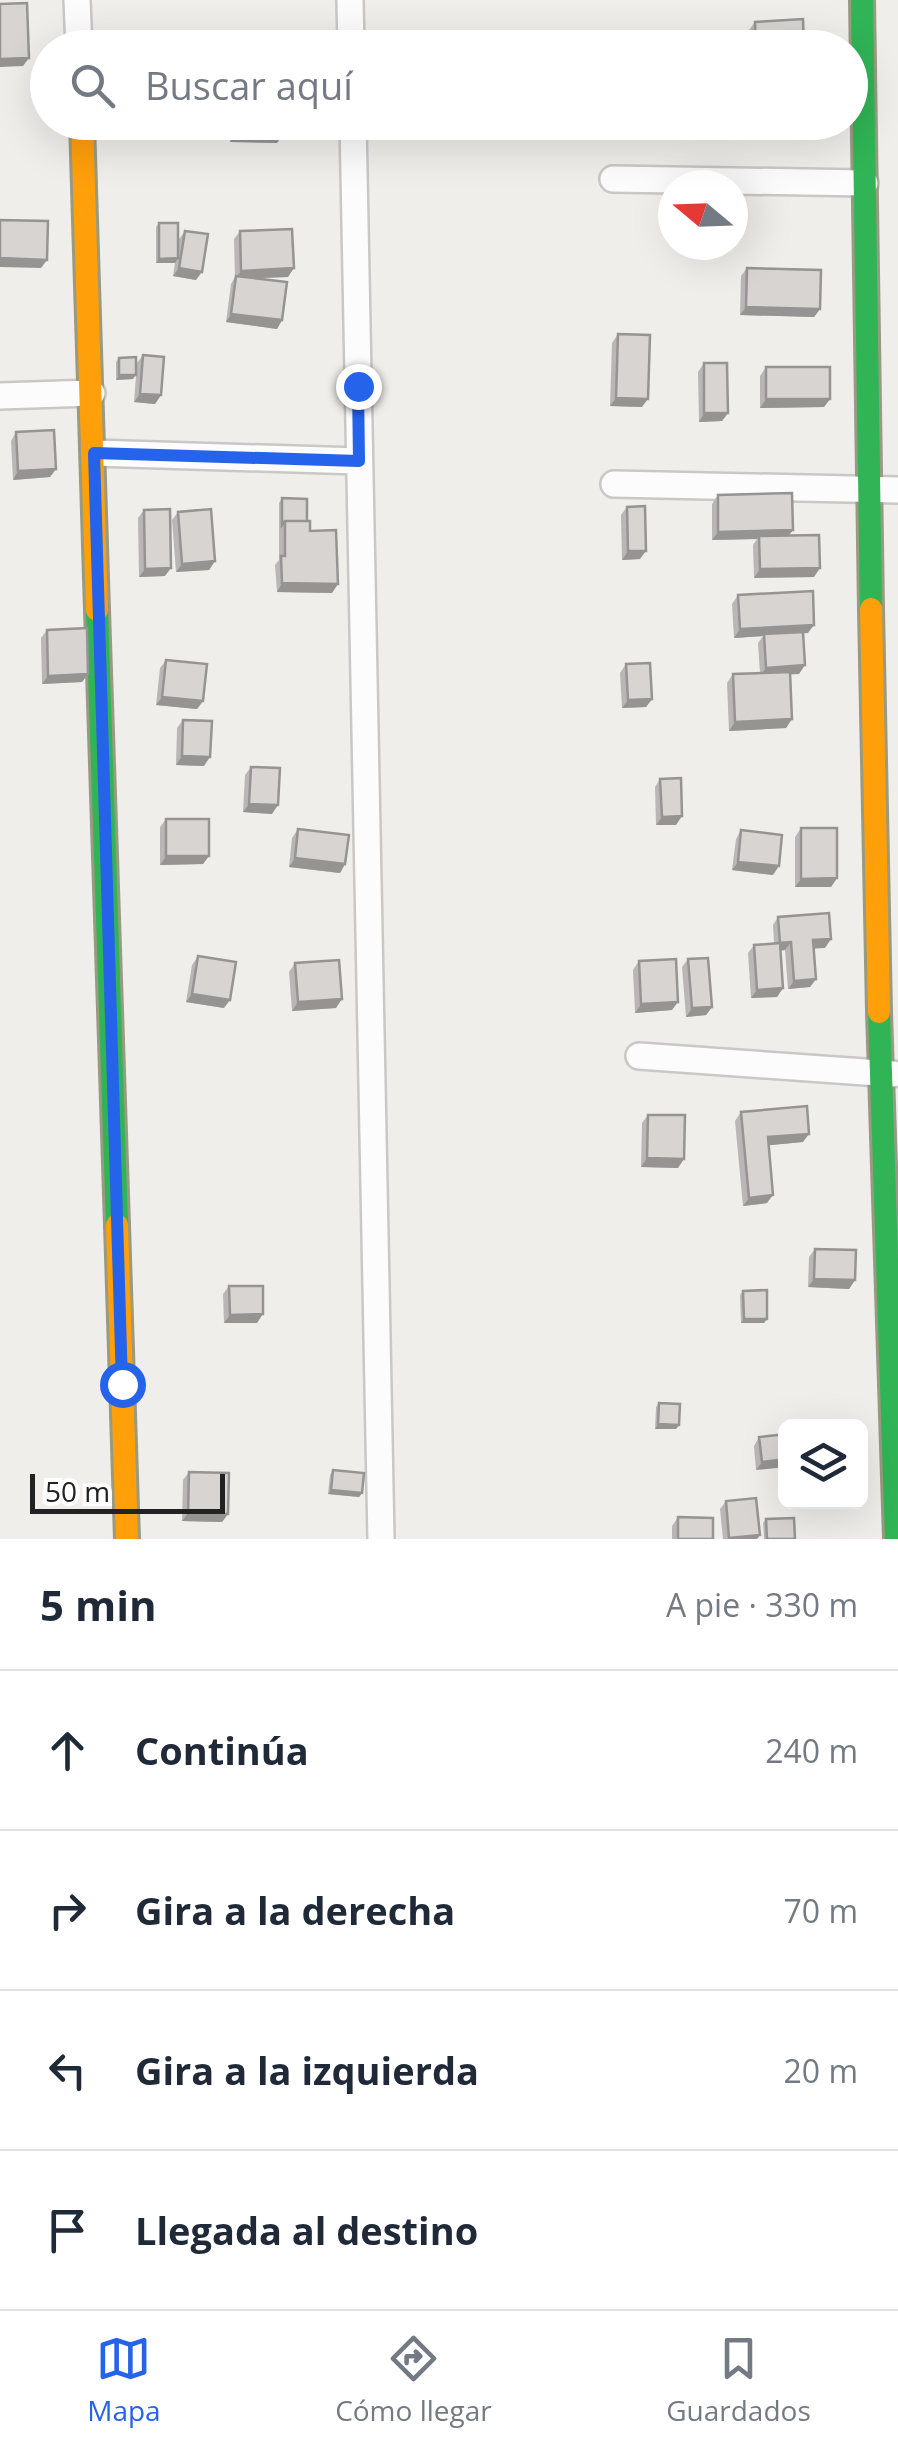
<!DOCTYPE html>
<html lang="es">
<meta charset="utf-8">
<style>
:root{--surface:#fff;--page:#f2f2f3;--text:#1f2937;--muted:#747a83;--line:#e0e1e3;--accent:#2563eb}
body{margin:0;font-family:"Open Sans",sans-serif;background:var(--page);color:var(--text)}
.controls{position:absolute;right:30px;bottom:30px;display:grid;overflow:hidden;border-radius:15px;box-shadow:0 10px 40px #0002}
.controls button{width:90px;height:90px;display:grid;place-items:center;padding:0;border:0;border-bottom:2px solid var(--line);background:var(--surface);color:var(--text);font:50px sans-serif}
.compass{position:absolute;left:658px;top:170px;width:90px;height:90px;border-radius:50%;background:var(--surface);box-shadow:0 10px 40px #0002;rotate:289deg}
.scale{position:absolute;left:30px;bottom:25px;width:195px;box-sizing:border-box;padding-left:10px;border:5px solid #222;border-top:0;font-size:28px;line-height:35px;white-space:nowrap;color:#222;-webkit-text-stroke:8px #fff;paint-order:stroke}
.stop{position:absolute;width:30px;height:30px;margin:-22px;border:8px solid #2563eb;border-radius:50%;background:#fff}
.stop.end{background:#2563eb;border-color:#fff;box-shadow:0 2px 10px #0008}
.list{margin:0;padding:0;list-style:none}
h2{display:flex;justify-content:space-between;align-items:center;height:130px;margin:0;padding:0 40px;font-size:42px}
h2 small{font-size:32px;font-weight:400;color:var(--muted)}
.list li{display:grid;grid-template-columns:65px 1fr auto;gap:30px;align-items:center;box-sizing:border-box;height:160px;padding:0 40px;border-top:2px solid var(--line)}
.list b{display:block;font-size:38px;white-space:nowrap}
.list em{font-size:32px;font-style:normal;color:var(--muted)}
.icon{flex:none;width:55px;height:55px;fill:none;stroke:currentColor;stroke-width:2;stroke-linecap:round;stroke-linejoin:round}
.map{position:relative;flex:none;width:898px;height:1539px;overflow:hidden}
.search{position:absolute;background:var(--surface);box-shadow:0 10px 40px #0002;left:30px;right:30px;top:30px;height:110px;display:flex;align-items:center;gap:25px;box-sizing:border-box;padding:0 35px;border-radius:55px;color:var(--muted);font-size:38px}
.sheet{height:770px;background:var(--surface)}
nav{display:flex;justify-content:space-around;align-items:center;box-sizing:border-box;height:140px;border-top:2px solid var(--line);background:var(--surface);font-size:28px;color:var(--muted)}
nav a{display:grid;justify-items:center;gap:5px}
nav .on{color:var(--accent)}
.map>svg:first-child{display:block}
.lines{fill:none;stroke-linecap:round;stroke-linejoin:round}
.street-casing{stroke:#c9c8c7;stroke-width:30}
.fast-casing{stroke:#999a82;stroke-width:28}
.slow-casing{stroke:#999a82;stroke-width:28}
.street{stroke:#fdfcfc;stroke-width:25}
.fast{stroke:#30b455;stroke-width:22}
.slow{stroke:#ff9f0a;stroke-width:22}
.wall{fill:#b9b6b5}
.shaded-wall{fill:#969493}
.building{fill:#d7d4d2;stroke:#969493;stroke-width:2.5}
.route{stroke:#2563eb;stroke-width:12}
</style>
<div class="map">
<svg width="898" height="1539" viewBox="0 0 898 1539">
<rect width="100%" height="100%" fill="#f0eeeb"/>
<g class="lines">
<defs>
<path id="street" d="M77,0l2,48
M350,0l1,48
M353,122l28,1417
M613,179l252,4
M0,396l92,-3
M94,453l265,8
M614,484l284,6
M639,1056l254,18"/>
<path id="fast" d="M862,0l9,609
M97,610l20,615
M879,1012l17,527"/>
<path id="slow" d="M82,122l15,488
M871,609l8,403
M117,1225l10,314"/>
</defs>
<use href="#street" class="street-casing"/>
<use href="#fast" class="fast-casing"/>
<use href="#slow" class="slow-casing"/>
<use href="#street" class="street"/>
<use href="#fast" class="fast"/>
<use href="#slow" class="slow"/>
</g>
<path class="wall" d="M755,22l49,26h-54l-1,-18z
M230,122h53v12l-6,9 -47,-1z
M159,223l20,16 6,-8 11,49 -23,-4 2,-13h-19v-36z
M240,231l48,46 -31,1 25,42 -5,9 -51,-7 5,-38 4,-7 -1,-38z
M747,268l73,41 -6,8 -74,-2 1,-39z
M618,334l24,73 -32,-1 2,-63z
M143,355l18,40 -6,9 -21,-2 3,-39z
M119,358l14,21 -17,1v-18z
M704,363l24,50 -6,8 -23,1 -1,-50z
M766,367l64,32 -6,8 -64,1v-32z
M16,432l40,37 -6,8 -37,3 -2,-39z
M718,495l71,41 25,41 -60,1 -1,-33 4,-6 -45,1v-36z
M282,498l25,23 25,72 -55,-1 -2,-27 4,-5v-57z
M627,507l13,52 -18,1 -1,-45z
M144,510l21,66 -26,1 -1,-59z
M178,512l37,49 -6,9 -33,2 -4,-52z
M738,595l70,38h-5l-4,41h-9l2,45 -6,9 -57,3 -2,-48 6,-9 27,-1 -2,-30 5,-7 -29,2 -2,-34z
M47,630l41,44 -6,8 -40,2 -1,-46z
M166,660l37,41 -6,8 -41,-4 4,-37z
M626,664l26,35 -6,8 -24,1 -2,-35z
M183,720l21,46 -28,-1 1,-37z
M251,767l21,47 -29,-2 2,-37z
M660,779l16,46h-20l-1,-38z
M166,819l43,37 -6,8 -43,1v-38z
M801,828l36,50 -6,9h-36v-50z
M298,829l47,35 -5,9 -51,-6 3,-29z
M741,830l32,45 -41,-5 4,-31z
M778,917l47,31h-11l2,31 -6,8 -22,2 -3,-39 -5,1 3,37 -6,9 -26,1 -3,-45 6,-8 20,-2 -1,-18z
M198,956l26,52 -38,-6 6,-37z
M688,959l24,48 -6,8 -20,2 -4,-50z
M639,961l33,49 -37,3 -2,-43z
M295,963l41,45 -44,3 -3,-39z
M741,1112l62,30 -34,3 -2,58 -24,3 -8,-85z
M648,1115l30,53 -37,-1 1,-44z
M815,1249l40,31 -6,9 -41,-2 1,-30z
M229,1286l28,37h-33l-1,-29z
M743,1291l24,28 -3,4h-23l-1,-28z
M659,1403l20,22 -3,4h-21l1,-22z
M786,1434l-30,36 -2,-24 5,-9z
M333,1470l29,23 -3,4 -31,-3 2,-19z
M189,1472l39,42 -6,8 -40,-1 1,-41z
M726,1501l34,34 -3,4h-34l-3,-30z
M678,1517l35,22h-41v-13z
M766,1519l29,20h-31l-1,-16z"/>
<path class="shaded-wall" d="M29,58l-6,8 -23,1v-8z
M236,134h47l-6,9 -47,-1z
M0,258l47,2 -6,8 -41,-1z
M178,258l-3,5h-19l3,-4z
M179,268l23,4 -6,8 -23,-4z
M294,268l-6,9 -53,2 6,-8z
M746,307l74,2 -6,8 -74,-2z
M231,314l51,6 -5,9 -51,-7z
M119,375h17l-3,4 -17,1z
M140,394l21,1 -6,9 -21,-2z
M616,398l32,1 -6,8 -32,-1z
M766,399h64l-6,8 -64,1z
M704,413h24l-6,8 -23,1z
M56,469l-6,8 -37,3 5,-9z
M793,530l-6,8 -28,-2 -2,3 -45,1 6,-8z
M628,551h18l-6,8 -18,1z
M215,561l-6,9 -33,2 6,-8z
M171,568l-6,8 -26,1 6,-8z
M820,568l-6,9 -60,1 6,-9z
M282,583l56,1 -6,9 -55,-1z
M814,625l-6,8 -74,5 6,-9z
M805,665l-6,9 -39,2 6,-8z
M88,674l-6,8 -40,2 6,-8z
M162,697l41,4 -6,8 -41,-4z
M652,699l-6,8 -24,1 6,-8z
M792,719l-6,9 -57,3 6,-9z
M182,756l28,1 -6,9 -28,-1z
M249,804l29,1 -6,9 -29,-2z
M682,816l-6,9h-20l6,-8z
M166,856h43l-6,8 -43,1z
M295,858l50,6 -5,9 -51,-6z
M738,862l41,4 -6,9 -41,-5z
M837,878l-6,9h-36l6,-8z
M831,939l-6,9 -18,1 6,-9z
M791,942l-6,8 -11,1 6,-8z
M816,979l-6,8 -22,2 6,-8z
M783,988l-6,9 -26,1 6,-8z
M192,994l38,6 -6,8 -38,-6z
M342,999l-6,9 -44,3 6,-9z
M678,1002l-6,8 -37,3 6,-9z
M712,1007l-6,8 -20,2 6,-9z
M809,1134l-6,8 -41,4 6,-9z
M647,1158l37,1 -6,9 -37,-1z
M773,1195l-6,8 -24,3 6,-8z
M814,1279l41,1 -6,9 -41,-2z
M263,1314l-6,9h-33l6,-8z
M744,1319h23l-3,4h-23z
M658,1424l21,1 -3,4h-21z
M786,1459v8l-30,3 6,-8z
M331,1490l31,3 -3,4 -31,-3z
M188,1513l40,1 -6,8 -40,-1z
M760,1535l-3,4h-29l1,-1z"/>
<path class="building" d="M27,3l2,55 -29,1v-55z
M803,19l1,29h-48l-1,-26z
M236,122h47v12h-47z
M0,220l48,1 -1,39 -47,-2z
M159,223h19v35l-19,1z
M292,229l2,39 -53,3 -1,-40z
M185,231l23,3 -6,38 -23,-4z
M747,268l74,2 -1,39 -74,-2z
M236,276l51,6 -5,38 -51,-6z
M618,334l32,1 -2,64 -32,-1z
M143,355l21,2 -3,38 -21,-1z
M136,357v18h-17v-17z
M704,363h23l1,50h-24z
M766,367h64v32h-64z
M54,430l2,39 -38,2 -2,-39z
M792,493l1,37 -75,2v-37z
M282,498l25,1v22h-22l-3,4z
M645,506l1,45h-18l-1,-44z
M170,509l1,59 -26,1 -1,-59z
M211,509l4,52 -33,3 -4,-52z
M285,521h25v10l26,-1 2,54 -56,-1 -1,-27h4z
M819,535l1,33 -60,1 -1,-33z
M813,591l1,34 -74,4 -2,-34z
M87,628l1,46 -40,2 -1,-46z
M803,632l2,33 -39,3 -2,-34z
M166,660l41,4 -4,37 -41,-4z
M650,663l2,36 -24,1 -2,-36z
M790,672l2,47 -57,3 -2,-48z
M183,720l29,1 -2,36 -28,-1z
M251,767l29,1 -2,37 -29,-1z
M681,778l1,38 -20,1 -2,-38z
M166,819h43v37h-43z
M801,828h36v50l-36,1z
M298,829l51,6 -4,29 -50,-6z
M741,830l41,5 -3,31 -41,-4z
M829,913l2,26 -18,1 3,39 -22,2 -3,-39 -11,1 3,45 -26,2 -3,-45 26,-2 -2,-26z
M198,956l38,6 -6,38 -38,-6z
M708,958l4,49 -20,1 -4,-49z
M676,959l2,43 -37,2 -2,-43z
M339,960l3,39 -44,3 -3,-39z
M807,1106l2,28 -41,3 5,58 -24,3 -8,-86z
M648,1115h37l-1,44 -37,-1z
M815,1249l41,1 -1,30 -41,-1z
M229,1286h34v28l-33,1z
M767,1290v29h-23l-1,-28z
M659,1403l21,1 -1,21 -21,-1z
M786,1434v25l-24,3 -3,-25z
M333,1470l31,3 -2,20 -31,-3z
M189,1472l40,1 -1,41 -40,-1z
M756,1498l4,37 -31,3 -3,-37z
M678,1517l35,1v21h-35z
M794,1518l1,21h-28l-1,-20z"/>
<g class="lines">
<path class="route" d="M122,1384l-28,-931 265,8 -1,-75"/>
</g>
</svg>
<div class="controls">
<button><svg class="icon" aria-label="layers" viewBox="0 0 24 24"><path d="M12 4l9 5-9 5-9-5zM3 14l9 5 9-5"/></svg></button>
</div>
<svg class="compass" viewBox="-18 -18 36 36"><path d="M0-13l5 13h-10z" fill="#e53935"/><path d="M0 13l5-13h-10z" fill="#747a83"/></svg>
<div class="scale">50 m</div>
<div class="stop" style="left:122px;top:1384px"></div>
<div class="stop end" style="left:358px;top:386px"></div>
<div class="search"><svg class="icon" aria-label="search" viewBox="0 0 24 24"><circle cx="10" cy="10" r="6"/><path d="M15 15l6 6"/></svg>Buscar aquí</div>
</div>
<section class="sheet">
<h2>5 min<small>A pie · 330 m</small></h2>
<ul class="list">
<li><svg class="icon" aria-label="ahead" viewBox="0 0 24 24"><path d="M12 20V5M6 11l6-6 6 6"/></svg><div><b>Continúa</b></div><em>240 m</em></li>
<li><svg class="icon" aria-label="right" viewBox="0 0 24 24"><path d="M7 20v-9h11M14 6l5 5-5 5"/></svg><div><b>Gira a la derecha</b></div><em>70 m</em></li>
<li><svg class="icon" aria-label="left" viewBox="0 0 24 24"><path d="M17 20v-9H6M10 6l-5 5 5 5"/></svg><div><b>Gira a la izquierda</b></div><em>20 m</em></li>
<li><svg class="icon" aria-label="arrive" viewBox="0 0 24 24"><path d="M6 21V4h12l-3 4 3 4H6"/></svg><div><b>Llegada al destino</b></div></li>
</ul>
</section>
<nav>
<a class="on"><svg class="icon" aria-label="map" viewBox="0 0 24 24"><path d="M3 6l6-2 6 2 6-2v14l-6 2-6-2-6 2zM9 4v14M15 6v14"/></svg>Mapa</a>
<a><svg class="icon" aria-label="directions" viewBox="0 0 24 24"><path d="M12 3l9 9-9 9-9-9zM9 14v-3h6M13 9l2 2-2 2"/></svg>Cómo llegar</a>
<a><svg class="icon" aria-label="saved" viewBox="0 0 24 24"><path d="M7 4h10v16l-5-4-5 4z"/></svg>Guardados</a>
</nav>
